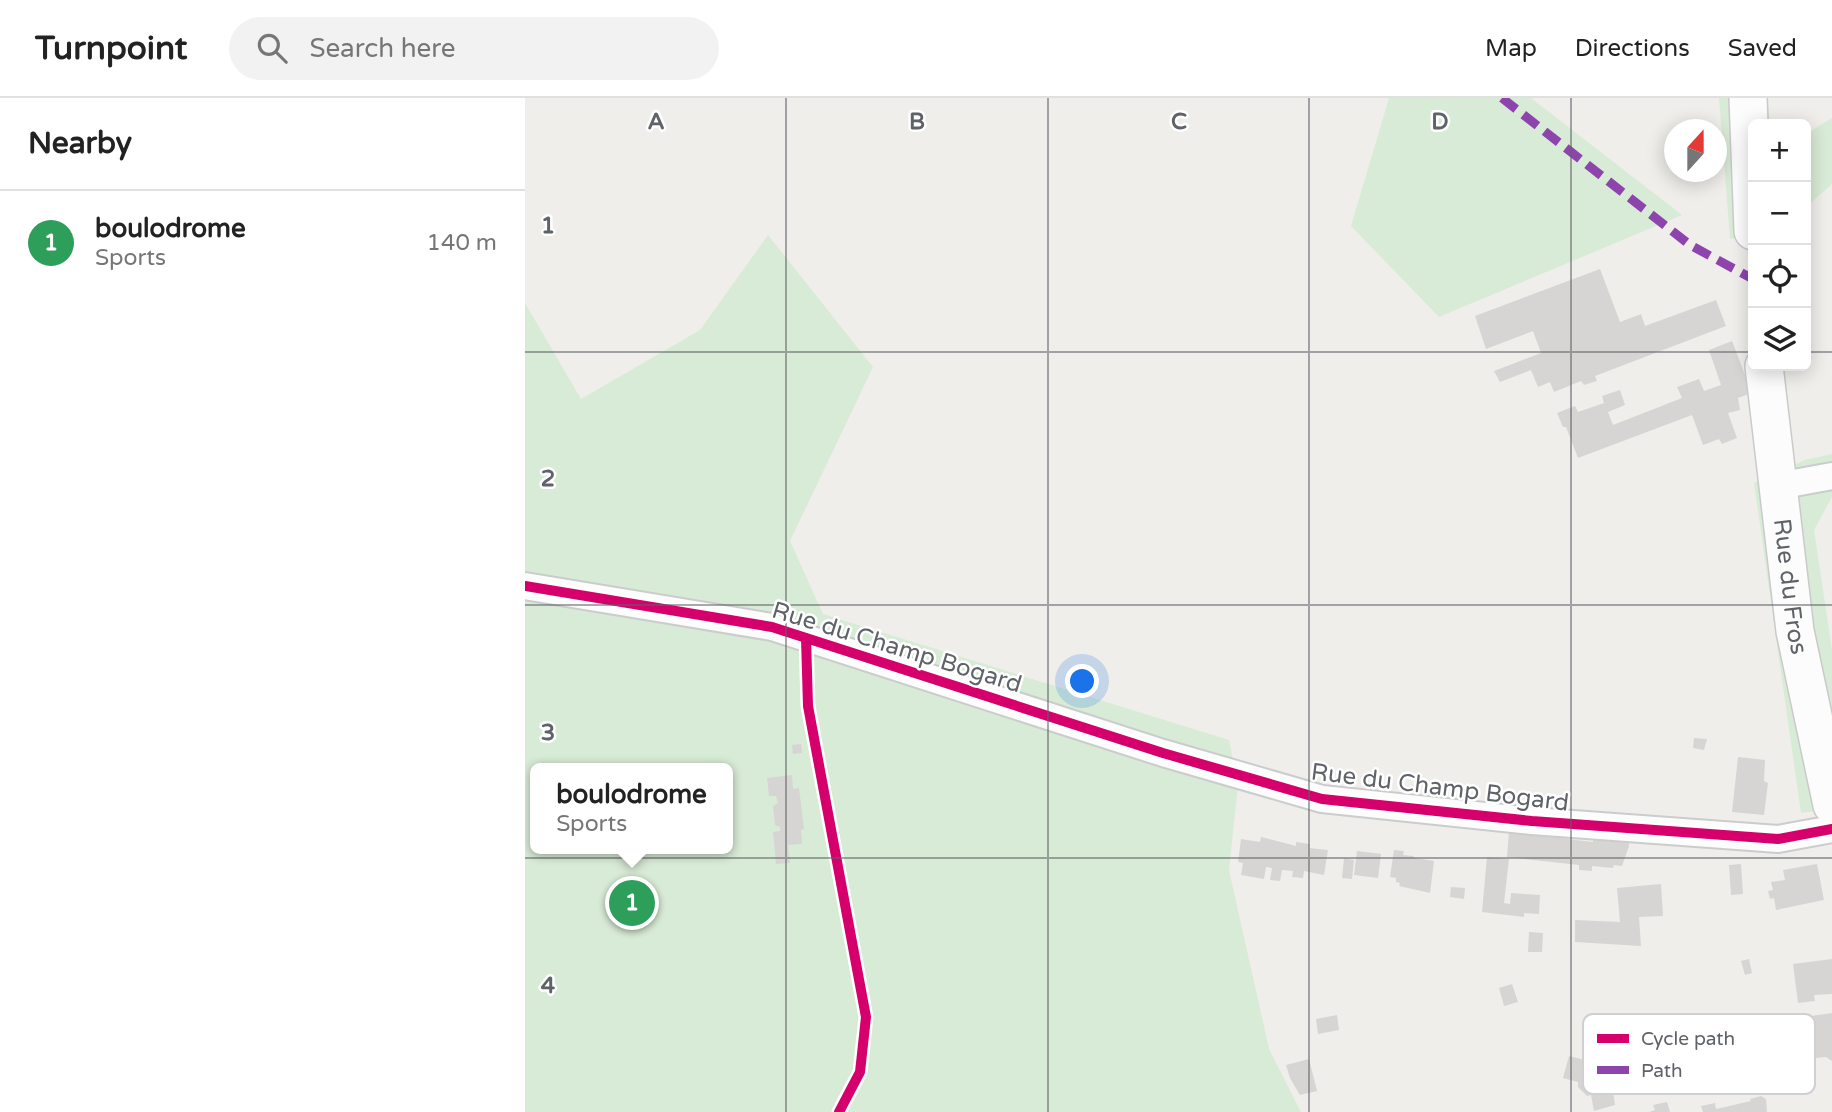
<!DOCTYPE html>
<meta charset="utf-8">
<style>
:root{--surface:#fff;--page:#f2f2f2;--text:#222;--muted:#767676;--line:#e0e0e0;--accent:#919496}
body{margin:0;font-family:"Varela Round",sans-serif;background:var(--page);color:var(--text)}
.controls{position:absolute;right:21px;top:21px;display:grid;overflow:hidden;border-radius:10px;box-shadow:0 4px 18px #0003}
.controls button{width:63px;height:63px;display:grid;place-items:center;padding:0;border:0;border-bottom:2px solid var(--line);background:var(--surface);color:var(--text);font:35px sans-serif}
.compass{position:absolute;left:1139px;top:21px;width:63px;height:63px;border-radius:50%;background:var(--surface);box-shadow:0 4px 18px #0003;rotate:21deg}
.you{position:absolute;left:558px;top:584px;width:24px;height:24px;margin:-18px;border:5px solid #fff;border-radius:50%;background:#1a73e8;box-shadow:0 0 0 10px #1a73e833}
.badge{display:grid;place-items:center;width:46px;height:46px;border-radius:50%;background:var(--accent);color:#fff;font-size:23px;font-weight:700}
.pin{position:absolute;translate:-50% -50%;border:4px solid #fff;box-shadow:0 2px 7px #0006}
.popup{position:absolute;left:5px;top:665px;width:203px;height:91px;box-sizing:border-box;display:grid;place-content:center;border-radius:10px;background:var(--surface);filter:drop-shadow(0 2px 5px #0005);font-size:23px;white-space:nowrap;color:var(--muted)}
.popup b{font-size:26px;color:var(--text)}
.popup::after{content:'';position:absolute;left:50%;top:100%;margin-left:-14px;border:14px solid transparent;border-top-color:var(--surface)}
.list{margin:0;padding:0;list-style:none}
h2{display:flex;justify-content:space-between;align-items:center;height:91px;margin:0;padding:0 28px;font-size:30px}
h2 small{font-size:23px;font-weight:400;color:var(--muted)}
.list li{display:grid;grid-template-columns:46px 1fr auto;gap:21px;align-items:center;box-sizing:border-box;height:105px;padding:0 28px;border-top:2px solid var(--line)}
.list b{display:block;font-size:26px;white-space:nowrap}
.list p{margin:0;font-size:23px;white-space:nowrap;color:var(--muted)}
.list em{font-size:23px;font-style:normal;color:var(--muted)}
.icon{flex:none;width:38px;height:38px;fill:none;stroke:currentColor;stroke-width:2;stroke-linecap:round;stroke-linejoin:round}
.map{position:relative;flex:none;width:1307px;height:1014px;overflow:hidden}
header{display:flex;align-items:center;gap:42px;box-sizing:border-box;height:98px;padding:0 35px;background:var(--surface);border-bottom:2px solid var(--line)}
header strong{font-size:33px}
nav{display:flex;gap:38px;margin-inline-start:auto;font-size:24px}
.search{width:490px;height:63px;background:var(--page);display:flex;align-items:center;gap:18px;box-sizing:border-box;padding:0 24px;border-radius:38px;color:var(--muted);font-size:26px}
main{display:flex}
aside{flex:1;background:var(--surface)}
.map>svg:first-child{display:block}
.green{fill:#d8ebd6;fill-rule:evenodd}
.building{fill:#d6d5d3}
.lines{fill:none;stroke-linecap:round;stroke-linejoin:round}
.street-casing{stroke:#cbcccc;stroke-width:30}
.secondary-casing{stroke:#cacacb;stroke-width:40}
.street{stroke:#fdfcfc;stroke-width:26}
.secondary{stroke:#fdfcfc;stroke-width:37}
.quiet{stroke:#8e44ad;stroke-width:9;stroke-dasharray:18 9;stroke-linecap:butt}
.cycleway-casing{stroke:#fff;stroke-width:15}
.cycleway{stroke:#d6006c;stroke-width:10}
.grid{fill:none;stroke:#5f6368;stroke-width:2;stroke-opacity:0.55}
.labels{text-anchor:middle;stroke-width:5;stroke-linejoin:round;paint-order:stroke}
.street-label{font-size:24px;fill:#5f6368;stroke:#fff}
.key{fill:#fff;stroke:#cfd0d2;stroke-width:2}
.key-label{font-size:19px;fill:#5f6368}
.grid-label{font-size:23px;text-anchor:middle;font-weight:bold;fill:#5f6368;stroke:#fff;stroke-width:5;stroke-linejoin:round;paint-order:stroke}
</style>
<header>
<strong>Turnpoint</strong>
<div class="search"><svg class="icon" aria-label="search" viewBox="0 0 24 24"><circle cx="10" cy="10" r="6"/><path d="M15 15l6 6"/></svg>Search here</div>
<nav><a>Map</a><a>Directions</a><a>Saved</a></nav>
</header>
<main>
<aside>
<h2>Nearby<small></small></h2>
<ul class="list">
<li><span class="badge" style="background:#2e9e5b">1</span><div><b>boulodrome</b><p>Sports</p></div><em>140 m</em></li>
</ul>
</aside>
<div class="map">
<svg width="1307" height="1014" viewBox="0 0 1307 1014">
<rect width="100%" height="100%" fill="#efeeea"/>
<path class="green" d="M864,0h142l151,117 -243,102 -88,-91z
M1194,0h49l1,26h-16v111l-23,4z
M1307,20v66l-26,23v-73z
M243,137l105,132 -83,174 33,73 406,126 9,45 -9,85 40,179 32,63h-776v-809l56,96 119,-69zM11,670h192v81h-192z
M1307,356v43l-18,33 18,120v159l-31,4 -47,-330 51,-23z"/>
<path class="building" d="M1075,171l20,53 21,-8 4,12 71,-26 10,26 -131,50 2,5 -13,4 -3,-4 -27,11 -4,-10 -12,5 -7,-17 -31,12 -6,-11 47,-18 -8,-22 -47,18 -11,-33z
M1207,243l20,52 -14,5 2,12 -12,3 9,25 -15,6 -3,-5 -16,6 -11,-30 -114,43 -12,-31h-3l-6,-14 18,-7 3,6 26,-9 -2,-7 18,-6 5,15 -17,7 5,13 69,-27 -5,-11 22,-8 5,12 17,-6 -12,-35z
M1169,640l13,1 -3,11 -11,-2z
M276,646l1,9 -9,1 -1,-9z
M1213,659l27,3 -1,21 4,2 -4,32 -32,-3z
M267,677l1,14 6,-1 5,41 -3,1 1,14 -14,1 2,18 -14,1 -3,-32 7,-1v-4l-5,-2 -2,-19 5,-3 -2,-7h-7l-2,-18z
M984,734l84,10 1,-10 35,4v10l-7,20 -8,-1 -1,3 -21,-2v5l-13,-1v-5l-72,-8z
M736,739l35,9v-4l14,2 -1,4 19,2 -4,25 -20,-4 -1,7 -11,-1 1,-6 -11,-1 -2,11 -10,-1 2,-12 -6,-1 -2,12 -23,-4 2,-12 -5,-1 3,-23 19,3z
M869,752l10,1 -1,4 10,1 2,2 19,3 -4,32 -31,-7 1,-3 -4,-1v-4l-6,-1z
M832,753l24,3 -3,24 -24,-3z
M962,759l22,2 -5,44 6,1 1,-11 29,2 -1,19 -15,-1v4l-42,-5z
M819,760l10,2 -2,19 -10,-1z
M1216,766l2,30 -12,1 -2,-30z
M1292,766l7,36 -48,10 -2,-12 -4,1 -2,-8 5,-1 -2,-8 14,-2 -2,-10z
M1136,786l2,32 -24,1 2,29 -66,-4v-22l45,2 -3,-34z
M926,789l14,1 -1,11 -14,-2z
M1004,834l14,1 -1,19h-14z
M1224,861l3,14 -7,2 -4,-14z
M1307,861v35l-18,1 1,6 -17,2 -5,-39z
M987,886l6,18 -14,4 -5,-18z
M1307,915v48l-6,-4 -10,1 -2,-16 -7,1 -2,-14h9l-3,-13z
M812,917l2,15 -21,4 -2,-15z
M1044,958l32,8 -1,5 3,4 7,-1 5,33 -21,6 -3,-16 -4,1 -9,-9v-5l-15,-4z
M784,961l8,32 -17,4 -10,-17 -4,-13z
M1236,998l5,3 1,13h-64l-2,-6 14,-3 1,6 35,-8 -1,-2z
M1142,1004l3,10h-21l6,-2 -2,-5z"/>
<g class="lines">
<defs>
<path id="street" d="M1253,388l54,-10
M0,488l247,41 391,126 159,46 210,22 246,18 54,-10"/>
<g id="secondary">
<path d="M1223,0l5,133"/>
<path id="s1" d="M1239,268l31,265 37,174"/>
</g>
</defs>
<use href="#street" class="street-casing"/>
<use href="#secondary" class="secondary-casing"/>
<use href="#street" class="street"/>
<use href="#secondary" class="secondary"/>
<path class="quiet" d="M977,0l188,147 63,34"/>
<defs>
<path id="cycleway" d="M0,488l247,41 391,126 159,46 210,22 246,18 54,-10
M281,540l2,68 58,311 -6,55 -21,40"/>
</defs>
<use href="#cycleway" class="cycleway-casing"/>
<use href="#cycleway" class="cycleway"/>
</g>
<path class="grid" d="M261,0v1014M523,0v1014M784,0v1014M1046,0v1014M0,254h1228M1281,254h26M0,507h1307M0,760h1307"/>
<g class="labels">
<g class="street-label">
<text dy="8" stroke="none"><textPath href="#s1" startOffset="222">Rue du Fros</textPath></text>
<text transform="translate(372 549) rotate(17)" y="8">Rue du Champ Bogard</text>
<text transform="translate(915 689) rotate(7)" y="8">Rue du Champ Bogard</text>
</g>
</g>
<rect x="1058" y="916" width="232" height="80" rx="10" class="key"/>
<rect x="1072" y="936" width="32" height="9" fill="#d6006c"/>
<rect x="1072" y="968" width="32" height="8" fill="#8e44ad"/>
<g class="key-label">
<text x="1116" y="947">Cycle path</text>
<text x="1116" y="979">Path</text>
</g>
<g class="grid-label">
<text x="131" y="31">A</text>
<text x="392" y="31">B</text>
<text x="654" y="31">C</text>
<text x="915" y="31">D</text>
<text x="23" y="135">1</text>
<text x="23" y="388">2</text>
<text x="23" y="642">3</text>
<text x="23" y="895">4</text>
</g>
</svg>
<div class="controls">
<button>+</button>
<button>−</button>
<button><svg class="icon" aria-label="locate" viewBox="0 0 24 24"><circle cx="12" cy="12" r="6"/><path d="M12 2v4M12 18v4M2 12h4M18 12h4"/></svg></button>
<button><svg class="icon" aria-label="layers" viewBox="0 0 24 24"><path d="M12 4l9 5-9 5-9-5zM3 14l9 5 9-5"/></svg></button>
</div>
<svg class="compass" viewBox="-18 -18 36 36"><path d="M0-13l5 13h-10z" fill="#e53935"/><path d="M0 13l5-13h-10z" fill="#767676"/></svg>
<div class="you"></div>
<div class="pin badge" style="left:107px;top:805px;background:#2e9e5b">1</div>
<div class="popup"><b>boulodrome</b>Sports</div>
</div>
</main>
